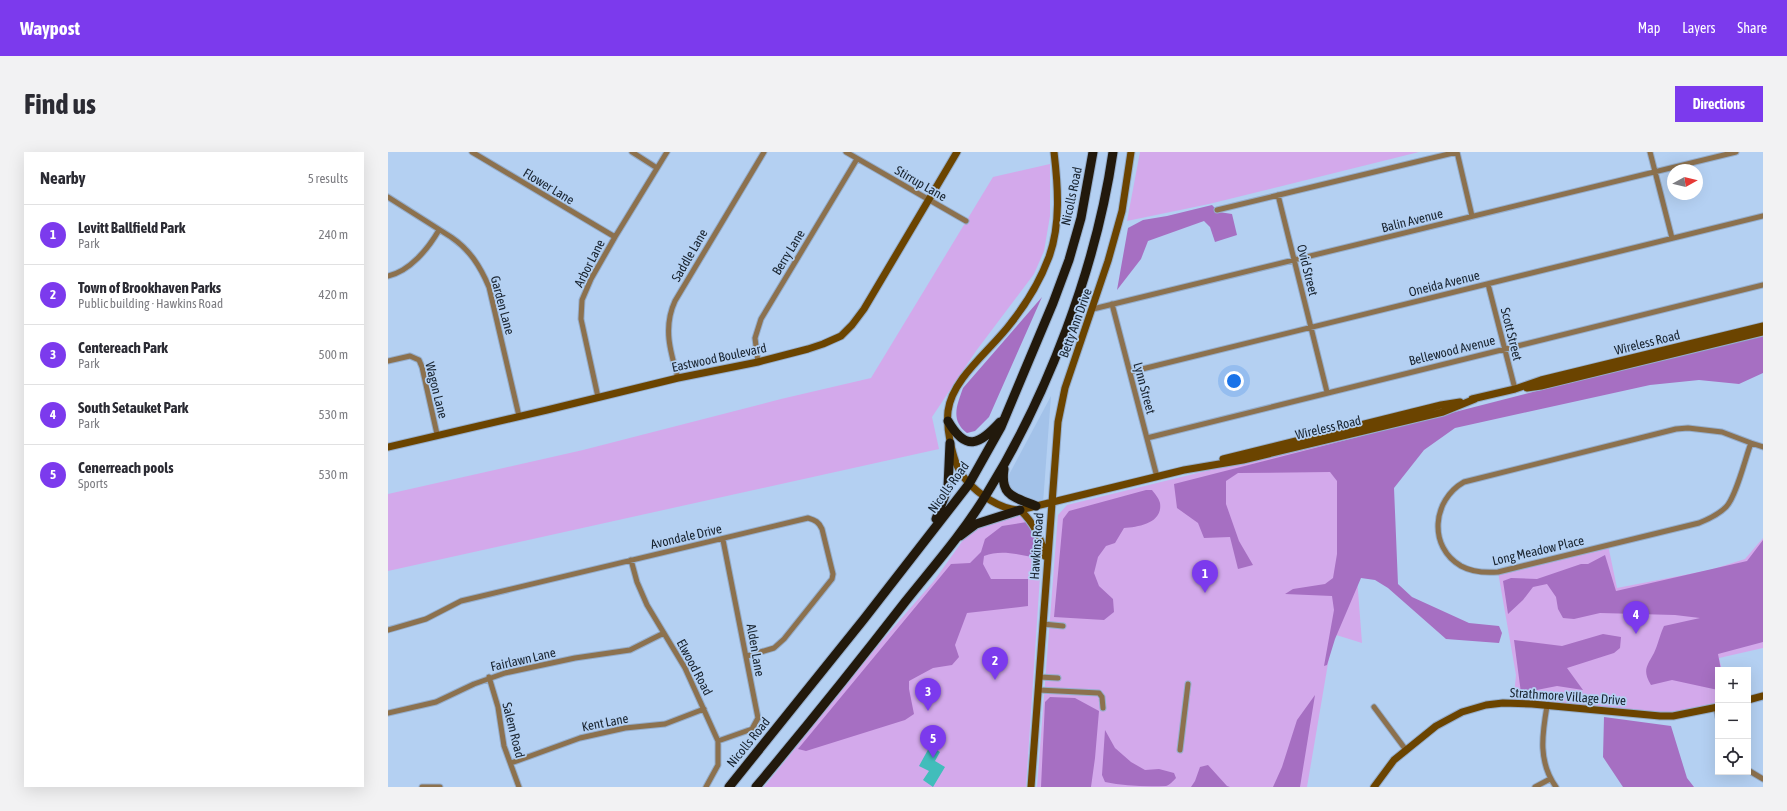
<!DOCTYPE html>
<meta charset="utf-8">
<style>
:root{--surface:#fff;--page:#f2f2f3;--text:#2b2b33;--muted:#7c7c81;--line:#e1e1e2;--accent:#7c3aed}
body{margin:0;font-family:"Asap Condensed",sans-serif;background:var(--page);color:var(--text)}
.controls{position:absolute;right:12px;bottom:12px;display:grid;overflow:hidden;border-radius:0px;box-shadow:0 4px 16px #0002}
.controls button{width:36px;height:36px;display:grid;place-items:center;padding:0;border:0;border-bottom:1px solid var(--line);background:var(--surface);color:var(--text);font:20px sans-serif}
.compass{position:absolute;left:1279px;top:12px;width:36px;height:36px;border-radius:50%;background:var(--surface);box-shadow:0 4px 16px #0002;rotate:82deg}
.you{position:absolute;left:846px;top:229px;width:14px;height:14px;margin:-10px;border:3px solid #fff;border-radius:50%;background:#1a73e8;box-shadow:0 0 0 6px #1a73e833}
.badge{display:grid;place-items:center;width:26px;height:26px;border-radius:50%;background:var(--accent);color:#fff;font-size:13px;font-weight:700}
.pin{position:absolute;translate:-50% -33px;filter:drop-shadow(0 1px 2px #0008)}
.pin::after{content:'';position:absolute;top:21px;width:14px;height:12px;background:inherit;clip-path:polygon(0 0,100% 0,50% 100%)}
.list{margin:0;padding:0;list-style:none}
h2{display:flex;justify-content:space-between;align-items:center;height:52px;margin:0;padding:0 16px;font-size:17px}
h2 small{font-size:13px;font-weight:400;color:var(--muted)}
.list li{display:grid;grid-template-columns:26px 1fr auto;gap:12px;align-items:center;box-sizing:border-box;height:60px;padding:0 16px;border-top:1px solid var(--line)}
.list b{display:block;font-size:15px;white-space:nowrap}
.list p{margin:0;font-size:13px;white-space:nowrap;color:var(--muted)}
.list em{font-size:13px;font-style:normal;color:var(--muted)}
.icon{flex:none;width:22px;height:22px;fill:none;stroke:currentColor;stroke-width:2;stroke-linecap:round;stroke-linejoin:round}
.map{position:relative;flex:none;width:1375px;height:635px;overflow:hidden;border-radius:0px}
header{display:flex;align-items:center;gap:24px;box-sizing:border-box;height:56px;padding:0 20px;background:var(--accent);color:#fff}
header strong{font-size:19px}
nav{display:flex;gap:22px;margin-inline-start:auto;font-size:14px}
.intro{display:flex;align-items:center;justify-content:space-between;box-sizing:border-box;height:96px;padding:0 24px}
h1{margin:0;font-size:28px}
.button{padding:10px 18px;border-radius:0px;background:var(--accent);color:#fff;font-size:14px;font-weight:700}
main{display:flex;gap:24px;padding:0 24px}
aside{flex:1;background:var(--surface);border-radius:0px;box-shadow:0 4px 16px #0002}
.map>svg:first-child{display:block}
.built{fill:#a3c2e9}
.green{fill:#d3a9eb}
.forest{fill:#a66fc2}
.water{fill:#41bdbb}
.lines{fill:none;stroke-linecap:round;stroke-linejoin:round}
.street-casing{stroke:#95adcb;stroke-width:7}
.secondary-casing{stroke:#95adcb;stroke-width:9}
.highway-casing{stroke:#95adcb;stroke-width:11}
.street{stroke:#8c714e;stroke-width:5}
.secondary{stroke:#6b4400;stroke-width:7}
.highway{stroke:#22190c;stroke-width:9}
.labels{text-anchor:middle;stroke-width:3.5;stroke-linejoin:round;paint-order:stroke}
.street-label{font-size:13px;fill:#18232f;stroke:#b4d0f2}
</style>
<header>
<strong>Waypost</strong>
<nav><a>Map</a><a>Layers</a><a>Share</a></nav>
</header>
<div class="intro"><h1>Find us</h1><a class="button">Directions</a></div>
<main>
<aside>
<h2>Nearby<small>5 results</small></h2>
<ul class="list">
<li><span class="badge">1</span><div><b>Levitt Ballfield Park</b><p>Park</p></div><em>240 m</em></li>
<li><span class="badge">2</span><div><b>Town of Brookhaven Parks</b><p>Public building · Hawkins Road</p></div><em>420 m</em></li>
<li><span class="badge">3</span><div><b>Centereach Park</b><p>Park</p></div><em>500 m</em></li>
<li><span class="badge">4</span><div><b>South Setauket Park</b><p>Park</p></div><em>530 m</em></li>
<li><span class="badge">5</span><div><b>Cenerreach pools</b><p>Sports</p></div><em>530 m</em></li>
</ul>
</aside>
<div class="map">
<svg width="1375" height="635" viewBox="0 0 1375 635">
<rect width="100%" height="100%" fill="#b4d0f2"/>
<path class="built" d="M663,244l-8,107 -26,-6 -13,-13z"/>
<path class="green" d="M752,0h279l-210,52 -82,17z
M662,12v52l-6,35 -10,23 -58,77 -44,66 7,32 -551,122v-77l195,-44 198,-51 90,-21 122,-201z
M952,286l15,113 7,92 -29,-9 -26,153h-270l21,-272 9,-10z
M637,362l7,5 11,12 -17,256h-262l115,-143 55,-63 34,-48 33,-16z
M1375,386v110l-44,10 3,12h-4v37l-45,9 -160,-12 3,-29 -18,-103 110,-27 9,43 93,-18 35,-11z"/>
<path class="forest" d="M824,53l7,7 13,2 5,21 -22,7 -5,-15 -6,-6 -56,20 -7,18 -24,31 11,-62 15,-8 24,-4z
M654,145l-53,120 -14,14 -8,2c-17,-13 -10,-28 -4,-45z
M1375,181v40l-24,11 -40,-4 -49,5 -195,43 -31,22 -30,38 4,96 14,13 57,26 30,3 3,7 -3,10 -53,-4 -58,-51 -13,-8 -14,-2 -26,61 -8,26 -3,1 10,-56 -2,-14 -47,-2 8,-5 32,-5 8,-6 4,-24v-73l-7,-9 -92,1 -12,8v23l13,37 14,24 -15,4 -8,-32 -26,1 -6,-15 -21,-15 -3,-24z
M758,338h6c2,3 7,8 8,13 3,20 -21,24 -36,25l-9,15 -9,3 -8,11 -4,16 5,13 14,13 1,13 -10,8 -50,-3 9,-98 6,-8z
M639,370l11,21v15c-19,-3 -36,-9 -54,-2l-1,8 8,15h37v27l-61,7 -12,32 4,12 -7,8 -19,3 -24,13v8l5,25 -9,6 -99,31 -8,-2 153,-185 19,-1 11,-11 4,-13 17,-13z
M1375,388v102l-45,12 3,16h-3v20l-46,-10 -21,5c-9,-15 -4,-19 3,-32 4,-8 6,-19 10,-27l36,-8 -25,-3 -75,-2 -26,6 -11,-1 -5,-9 -2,-12 -9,-13 -14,3 -10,13 -15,14 -5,-33 8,-3 26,1 44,-15h7l17,-9 11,36 131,-30z
M1215,482l18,3 -1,11 -6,5 -47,15 16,22 -26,-4 -36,7 -7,-53 48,6z
M927,543l-15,92h-27l9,-20 15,-47z
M662,545l25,1 24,13 -4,47 -4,29h-50l4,-85z
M1216,565l67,9 16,52 7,9h-71l-20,-30z
M717,578l10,18 16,14 14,8 14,-1 15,4 2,5c-3,3 -6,7 -10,8 -20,1 -42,0 -61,-4l-3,-7z
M820,613l19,21 3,1h-39l4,-6 5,-14z"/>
<path class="water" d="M542,594l10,6 -5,9 10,6 -12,20 -10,-7 6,-9 -10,-5z"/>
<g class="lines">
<defs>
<path id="street" d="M84,0l143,85
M244,0l25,16
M458,0l120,69
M1069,0l15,64
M1262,0l22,86
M890,43l49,197
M0,45l63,40c19,13 29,29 38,50l30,129
M829,58l240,-58
M0,124c22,-5 40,-27 51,-46
M1100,132l27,105
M724,152l45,173
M705,157l643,-157
M0,209l22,-5 9,4 3,7 15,67
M370,210l-3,-24 6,-19 96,-160
M742,220l633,-156
M290,226c-8,-27 -15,-51 -3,-77l89,-149
M210,245l-17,-78 1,-19 9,-21 24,-42 52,-85
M1300,276l34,4 29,11c-6,16 -15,54 -25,64 -8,8 -17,12 -27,16l-201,49c-12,1 -26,0 -37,-6 -33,-19 -29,-66 3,-84l212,-53z
M759,286l616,-153
M1363,291l12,4
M243,408l6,22 10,23 38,63 33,73v24l-12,22
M655,472l20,2
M0,478l38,-11 35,-18 347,-83c7,2 11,4 14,11l11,45 -1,5 -48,60 -10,9 -27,8
M101,525l9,30 6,39 15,41
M651,525l19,1
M650,538l61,3 3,4 1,11
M1159,554c-5,29 -9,56 9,81
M986,555l32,43
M1328,555l2,10
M0,561l48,-11 38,-18 31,-11 70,-15 55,-8 34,-17
M330,589l34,-12 6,-11 -35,-178
M792,598l8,-66
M123,611l69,-25 45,-10 40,-4 39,-15
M1360,618l15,9
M34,635h18
M1147,635l15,-8"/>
<path id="secondary" d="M666,0c4,34 7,72 -5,105 -9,24 -23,47 -38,66 -19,26 -59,55 -63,88 -1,10 0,20 2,30 3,14 6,27 16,39 12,14 35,30 54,30l164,-40 59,-10 200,-48 32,-13
M1139,236l14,-2 222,-54
M1084,247l43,-10 26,-9 222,-54
M0,295l159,-37 131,-32 80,-16 50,-13 15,-5 18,-8 11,-11 12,-16 93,-157
M835,307l218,-54 19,-3
M632,358c14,13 21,27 25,46
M1360,548l15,-4
M643,635l27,-365 7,-34 43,-127 14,-50 9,-59
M986,635l20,-27 42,-34 26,-14 24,-7 17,-2 29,1 128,12h13l45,-9"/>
<path id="highway" d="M560,269c18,31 31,24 52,1
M616,317c-4,27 10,28 32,37
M548,367l12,-32 2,-44
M572,384l16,-12 44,-14
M341,635l135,-168 105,-135 32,-57 52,-124 16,-43 12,-42 12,-66
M368,635c51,-61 101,-123 149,-185 28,-35 58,-69 81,-107 62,-100 110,-227 127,-343"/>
</defs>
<use href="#street" class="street-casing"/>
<use href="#secondary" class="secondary-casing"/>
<use href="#highway" class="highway-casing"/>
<use href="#street" class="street"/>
<use href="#secondary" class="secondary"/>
<use href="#highway" class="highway"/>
</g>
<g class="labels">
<g class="street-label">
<text transform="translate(533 31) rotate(30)" y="5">Stirrup Lane</text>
<text transform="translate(161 34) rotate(31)" y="5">Flower Lane</text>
<text transform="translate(683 44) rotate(-78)" y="5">Nicolls Road</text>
<text transform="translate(1024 68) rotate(-14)" y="5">Balin Avenue</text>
<text transform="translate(400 100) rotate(-59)" y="5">Berry Lane</text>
<text transform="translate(301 103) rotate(-60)" y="5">Saddle Lane</text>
<text transform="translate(201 111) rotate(-63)" y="5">Arbor Lane</text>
<text transform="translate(920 118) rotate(76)" y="5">Ovid Street</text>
<text transform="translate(1056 131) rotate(-14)" y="5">Oneida Avenue</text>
<text transform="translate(115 153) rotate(75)" y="5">Garden Lane</text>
<text transform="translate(687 171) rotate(-70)" y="5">Betty Ann Drive</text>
<text transform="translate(1124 182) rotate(76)" y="5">Scott Street</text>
<text transform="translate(1259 190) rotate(-14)" y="5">Wireless Road</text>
<text transform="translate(1064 198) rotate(-14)" y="5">Bellewood Avenue</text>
<text transform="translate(331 205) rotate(-12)" y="5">Eastwood Boulevard</text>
<text transform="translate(757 236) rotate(75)" y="5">Lynn Street</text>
<text transform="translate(49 238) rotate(76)" y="5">Wagon Lane</text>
<text transform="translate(940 275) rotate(-13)" y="5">Wireless Road</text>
<text transform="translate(560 335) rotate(-54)" y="5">Nicolls Road</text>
<text transform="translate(298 384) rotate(-13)" y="5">Avondale Drive</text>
<text transform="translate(648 394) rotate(-86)" y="5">Hawkins Road</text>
<text transform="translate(1150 398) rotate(-13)" y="5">Long Meadow Place</text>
<text transform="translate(368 498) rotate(80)" y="5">Alden Lane</text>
<text transform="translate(135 507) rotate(-13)" y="5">Fairlawn Lane</text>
<text transform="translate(307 515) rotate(62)" y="5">Elwood Road</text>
<text transform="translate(1180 544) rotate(4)" y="5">Strathmore Village Drive</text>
<text transform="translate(217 570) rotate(-11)" y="5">Kent Lane</text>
<text transform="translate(126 578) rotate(76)" y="5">Salem Road</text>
<text transform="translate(360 590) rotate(-51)" y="5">Nicolls Road</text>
</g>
</g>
</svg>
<div class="controls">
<button>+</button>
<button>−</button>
<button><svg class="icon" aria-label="locate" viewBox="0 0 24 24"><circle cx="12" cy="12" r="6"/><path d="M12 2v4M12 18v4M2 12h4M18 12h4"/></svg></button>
</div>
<svg class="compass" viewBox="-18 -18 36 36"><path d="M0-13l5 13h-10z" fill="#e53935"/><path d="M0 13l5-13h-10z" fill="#7c7c81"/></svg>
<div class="you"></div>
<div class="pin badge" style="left:817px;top:441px">1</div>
<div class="pin badge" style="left:607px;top:528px">2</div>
<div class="pin badge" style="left:540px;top:559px">3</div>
<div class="pin badge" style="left:1248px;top:482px">4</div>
<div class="pin badge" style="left:545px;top:606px">5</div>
</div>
</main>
